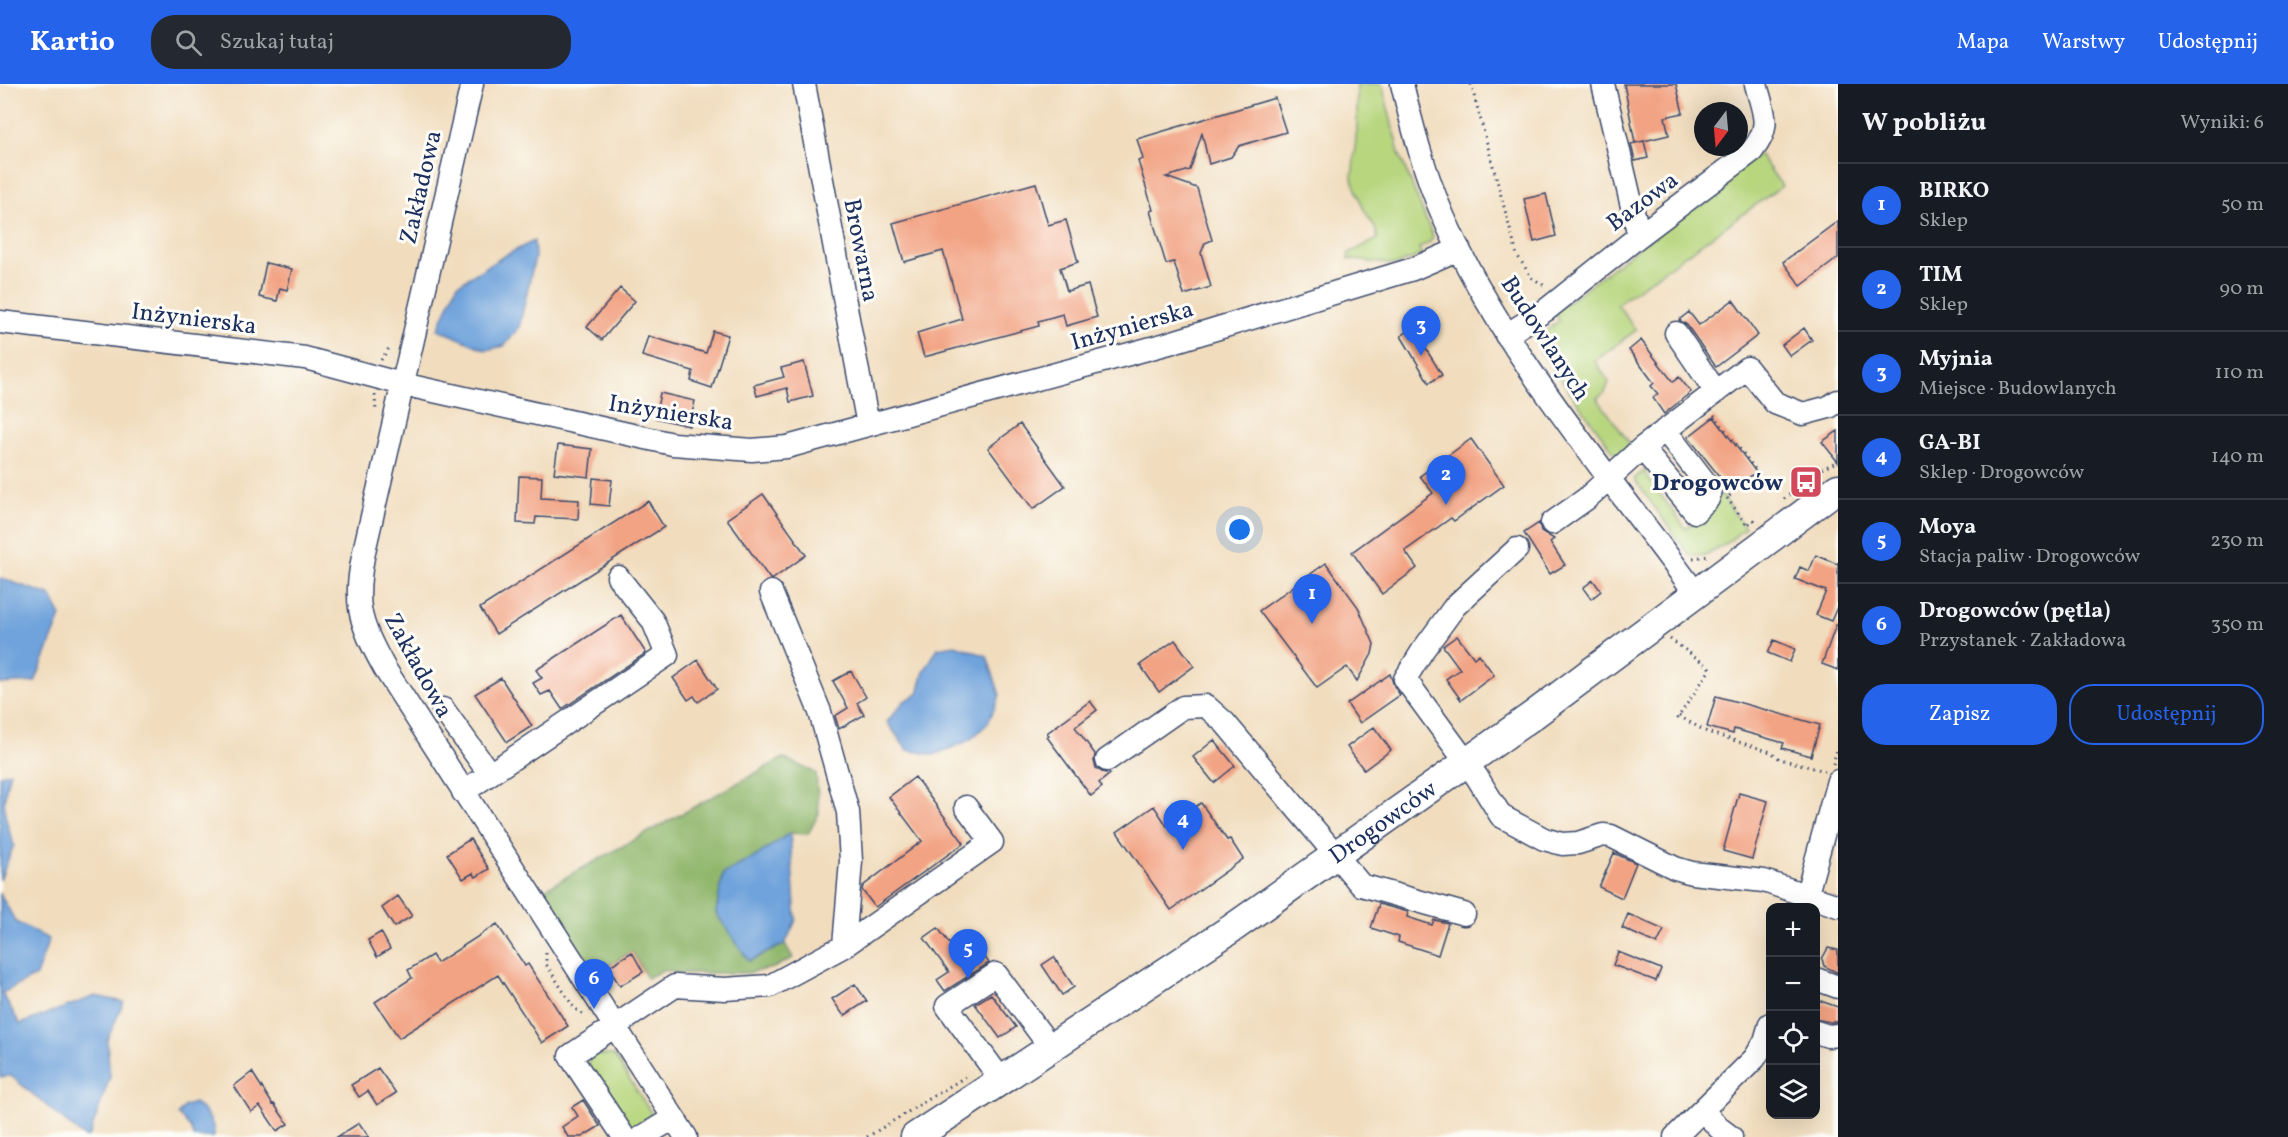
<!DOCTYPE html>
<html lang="pl">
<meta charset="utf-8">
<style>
:root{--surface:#171b24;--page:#242831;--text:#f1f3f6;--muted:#9ea1a6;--line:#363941;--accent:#2563eb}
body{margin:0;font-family:Vollkorn,serif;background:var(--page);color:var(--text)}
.controls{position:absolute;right:18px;bottom:18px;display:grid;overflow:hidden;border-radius:12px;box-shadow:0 6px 24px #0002}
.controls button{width:54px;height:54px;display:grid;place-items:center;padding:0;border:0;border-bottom:2px solid var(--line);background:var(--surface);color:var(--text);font:30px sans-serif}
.compass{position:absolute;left:1694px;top:18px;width:54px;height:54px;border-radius:50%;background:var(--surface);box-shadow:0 6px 24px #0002;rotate:196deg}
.you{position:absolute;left:1240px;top:446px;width:21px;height:21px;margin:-15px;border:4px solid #fff;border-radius:50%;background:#1a73e8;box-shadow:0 0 0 9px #1a73e833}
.badge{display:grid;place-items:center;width:39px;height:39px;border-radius:50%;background:var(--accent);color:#fff;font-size:20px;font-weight:700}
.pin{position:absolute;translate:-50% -50px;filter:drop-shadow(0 2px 3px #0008)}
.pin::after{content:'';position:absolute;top:32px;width:21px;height:18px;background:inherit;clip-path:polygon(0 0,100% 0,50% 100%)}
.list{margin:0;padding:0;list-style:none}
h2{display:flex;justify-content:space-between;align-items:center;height:78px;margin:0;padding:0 24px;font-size:26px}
h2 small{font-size:20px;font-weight:400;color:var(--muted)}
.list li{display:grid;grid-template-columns:39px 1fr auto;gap:18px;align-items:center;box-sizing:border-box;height:84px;padding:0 24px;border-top:2px solid var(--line)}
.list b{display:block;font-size:22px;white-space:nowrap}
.list p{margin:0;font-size:20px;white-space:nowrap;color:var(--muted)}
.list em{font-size:20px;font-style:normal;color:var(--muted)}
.actions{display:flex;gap:12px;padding:18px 24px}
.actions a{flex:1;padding:14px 0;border:2px solid var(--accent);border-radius:24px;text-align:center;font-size:21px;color:var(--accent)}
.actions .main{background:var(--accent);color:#fff}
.icon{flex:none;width:33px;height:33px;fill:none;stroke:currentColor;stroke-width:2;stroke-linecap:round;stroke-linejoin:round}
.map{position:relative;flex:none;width:1838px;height:1053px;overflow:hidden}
header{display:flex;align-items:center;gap:36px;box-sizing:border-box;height:84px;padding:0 30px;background:var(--accent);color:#fff}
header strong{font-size:28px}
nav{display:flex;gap:33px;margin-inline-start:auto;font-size:21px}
.search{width:420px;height:54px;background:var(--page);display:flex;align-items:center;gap:15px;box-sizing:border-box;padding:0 21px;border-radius:24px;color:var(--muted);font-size:22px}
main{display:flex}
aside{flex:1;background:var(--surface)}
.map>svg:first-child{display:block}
.green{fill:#b7d67e;stroke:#69826e;stroke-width:1.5}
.forest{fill:#91b76d;stroke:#567366;stroke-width:1.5}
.water{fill:#6fa3db;stroke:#45699c;stroke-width:1.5}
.building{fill:#f2a383}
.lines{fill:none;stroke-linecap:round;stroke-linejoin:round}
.minor-casing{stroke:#3b496c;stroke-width:25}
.major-casing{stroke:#3b496c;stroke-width:31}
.path{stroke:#3b496c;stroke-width:3;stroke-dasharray:1.5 4.5;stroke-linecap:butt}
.minor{stroke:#fff;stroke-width:22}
.major{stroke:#fff;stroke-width:28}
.labels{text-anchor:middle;stroke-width:6;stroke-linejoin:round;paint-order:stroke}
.street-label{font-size:24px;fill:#1b2f5e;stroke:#fdfcf7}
.poi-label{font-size:24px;font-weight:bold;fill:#1b2f5e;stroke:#fdfcf7;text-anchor:end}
</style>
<header>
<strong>Kartio</strong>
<div class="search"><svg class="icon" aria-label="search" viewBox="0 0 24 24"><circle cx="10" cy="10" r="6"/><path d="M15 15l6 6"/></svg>Szukaj tutaj</div>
<nav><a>Mapa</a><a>Warstwy</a><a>Udostępnij</a></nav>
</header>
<main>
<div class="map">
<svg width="1838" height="1053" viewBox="0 0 1838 1053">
<rect width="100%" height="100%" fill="#fdfcf7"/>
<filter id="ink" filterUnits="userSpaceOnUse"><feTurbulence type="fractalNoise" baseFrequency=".0167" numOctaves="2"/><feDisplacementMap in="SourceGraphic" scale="12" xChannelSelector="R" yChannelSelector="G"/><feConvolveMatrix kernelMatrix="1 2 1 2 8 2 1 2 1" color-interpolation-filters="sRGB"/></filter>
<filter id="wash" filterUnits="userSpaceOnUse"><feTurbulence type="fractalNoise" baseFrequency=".008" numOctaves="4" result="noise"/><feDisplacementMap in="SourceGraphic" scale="24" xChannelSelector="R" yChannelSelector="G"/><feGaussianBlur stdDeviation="1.35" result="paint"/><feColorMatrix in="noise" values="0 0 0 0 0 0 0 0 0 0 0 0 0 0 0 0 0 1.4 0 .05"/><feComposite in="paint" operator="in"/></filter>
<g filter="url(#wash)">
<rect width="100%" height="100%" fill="#f1ddbe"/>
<path class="green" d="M1357,0h25l17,69 34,84 -3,5 -11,6 3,7 -26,10 -48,-6 1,-6 29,-14 -3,-11 -12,-20 -11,-29 5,-51z
M1759,70l23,32 -165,118 19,26 -41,31 14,21 -4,10 -8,6 31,43v5l-12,9 -75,-103c-4,-16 6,-23 18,-31l-4,-9z
M1649,383l-4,7 41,55 16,-13 18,-24 25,36c-16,12 -33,32 -56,27l-55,-76z
M596,968l4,3h14l36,56 1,4 -8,8 3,4 -9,2h-8l-42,-61 3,-12z"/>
<path class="forest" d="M783,674l33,15 3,40 -11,21 -18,-1 -35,24 -32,17 -7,39 33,48 36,-17 8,14 -20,10 -26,5h-70l-14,-3 -16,8 -15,-27 -24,15 1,3 -6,4 -16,-6 -48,-75z"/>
<path class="water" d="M534,157l1,16 -16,71 -15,18 -18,4 -48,-21 19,-44 47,-29z
M0,494l50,17 11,21 -26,66 -35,2z
M955,561l32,11 13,39 -12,28 -18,17 -36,15 -27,-5 -20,-28 17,-21 14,-7 6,-23 14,-23z
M10,688c-9,32 -7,43 4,73l-14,35v-105z
M790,749l6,87 -11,24 -36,17 -33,-48 7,-39 32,-17z
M0,810l16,28 33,17 -13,37 -34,17 18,31 75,-28 29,6 -17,38 3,37 -21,60h-5l-73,-61 -11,1z
M194,1019c11,7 22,20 20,34h-21l-2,-8 -13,-15 7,-8z"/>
<g id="blocks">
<path class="building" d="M1624,0h52l7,29 -18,4 4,18 -34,8z
M1275,14l11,34 -47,14 -8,11 -22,7 -7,-31 -12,37 -24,7 31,11 15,52 -7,3 -4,10 10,34 -27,8 -10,-33 -8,2 -16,-53 3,-1 -15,-49 5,-2 -6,-20z
M1644,57l4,17 -13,3 -4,-17z
M1036,99l12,42 18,-5 12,42 -18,6 7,23 21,-6 9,32 -31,9 -3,-12 -25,7 1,5 -115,31 -7,-24 45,-14 -19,-68 -39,11 -11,-39z
M1546,110l10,42 -22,6 -10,-43z
M1838,137v37l-37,28 -18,-24z
M266,179l26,6 -5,21 -7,-2 -3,13 -18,-4z
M620,204l15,13 -33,39 -15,-13z
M1733,216l25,35 -42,32 -29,-42 -8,-5 10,-8 10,13z
M1413,244l29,47 -13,8 -28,-47z
M1804,244l8,12 -22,16 -8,-11z
M713,247l15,4 -16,53 -21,-7 2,-10 -51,-15 6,-20 58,17z
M1641,256l32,42 6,-5 12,15 -27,22 -11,-16 5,-4 -7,-8 3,-3 -25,-33z
M804,278l9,34 -23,6 -3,-14 -30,8 -3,-11 30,-8 -3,-9z
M660,309l35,8 -6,25 -34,-8z
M1714,333l42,55 -25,19 -43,-54z
M1020,340l45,62 -32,23 -45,-61z
M1838,347v31l-16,-20z
M1471,355l33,46 -50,36 -3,-3 -46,33 12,17 -35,26 -30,-42 81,-59 -13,-17z
M558,361l34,4 -3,28 -35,-4z
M519,392l23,1 -1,21 38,2 -1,19 -42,-2 -1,7 -18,-1z
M593,394l19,2 -3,26 -18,-2z
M763,410l43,61 -33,24h-3l-43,-60z
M648,417l16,26 -168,107 -16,-26z
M1539,439l2,8 13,8 -4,3 15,23 -15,9 -26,-41z
M1816,471l21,9 1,-2v43l-7,16 -15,-6 10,-24 -31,-12 5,-12 9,4z
M1326,479l32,44 16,37 -2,10 -15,27 -10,-14 -30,21 -58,-77z
M1593,496l8,11 -10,8 -8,-11z
M621,531l25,38 -84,56 -12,-18 -9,4 -8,-12 9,-5 -6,-8z
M1836,541h2v45l-16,-6z
M1457,552l17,22 5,-4 15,21 -33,25 -15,-21 14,-10 -17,-23z
M1175,556l19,26 -35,26 -19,-27z
M1774,556l21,9 -5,13 -22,-9z
M698,576l19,29 -19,13 -4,-6 -6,4 -15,-22z
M851,587l15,26 -9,6 7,12 -25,14 -4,-13 13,-8 -15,-27z
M1390,590l4,12 6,9 -40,28 -13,-19z
M501,594l31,48 -25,16 -32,-48z
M1716,612l104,29 -9,31 -29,-8 2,-5 -50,-14 -1,5 -26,-7z
M1090,617l7,9 -22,17 20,27 -1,7 2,7 6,4 8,2 -11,9 3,4 -11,9 -44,-59 2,-1 -2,-3z
M1374,643l17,23 -27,20 -17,-23z
M1214,656l21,26 -21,17 -21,-26z
M915,693l49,66 -89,64 -13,-17 1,-4 59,-45 -33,-44z
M1739,709l29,8 -16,58 -29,-8z
M1201,719l26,37 3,-1 13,20 -72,51 -54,-78 37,-26 13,20z
M470,755l19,30 -13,8 -3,-4 -10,6 -16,-25z
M1614,769l22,10 -14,35 -23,-11z
M398,812l14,20 -18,11 -12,-19z
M1379,820l29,8 -1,5 25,8 2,-5 14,3 -10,32 -40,-13 1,-5 -28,-9z
M1628,830l36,16 -7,14 -35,-16z
M497,840l28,42 3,-2 40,62 -26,17 -44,-68 -99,63 -24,-36 37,-24 -4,-8 24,-15 5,8z
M938,844l25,34 17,-12 9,13 -44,28 -8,-11 12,-8 -25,-34z
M381,848l9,17 -13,8 -9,-17z
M1828,864l10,2v23l-14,-7 -2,-7z
M632,868l11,20 -23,14 -12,-19z
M1618,868l43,17 -5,12 -43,-16z
M1054,873l20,30 -12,8 -20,-30z
M855,900l12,17 -23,15 -12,-17z
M991,910l25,33 -16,11 -25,-34z
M1815,915l23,8v15h-8l-15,-3z
M378,984l18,25 -19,12 -9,-14 -9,6 -8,-12z
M252,988l21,33 1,-1 14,20 -11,7 -17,-25 -9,6 -17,-26z
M583,1016l17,26 -18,11h-14l-6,-10 16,-11 -6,-9z
M359,1039l10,14h-32z"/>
</g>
</g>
<g filter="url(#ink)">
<use href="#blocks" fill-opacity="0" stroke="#3b496c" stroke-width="1.5"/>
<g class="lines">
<defs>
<path id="minor" d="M472,0l-107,463c-12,56 -7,73 20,122l301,468
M804,0l64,341
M1402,0c11,45 23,91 42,134 61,138 164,255 252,376
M1603,0l36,152
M0,238l305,36 97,26 271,60 79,6 35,-3 379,-103 247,-75 46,-20
M1676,249l40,59
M1506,251l40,-25 93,-74 113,-85c21,-26 11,-38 4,-67
M1642,364l53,64 13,-13 3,-9 -46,-60
M1552,439l34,-24 56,-51 105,-80 28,35 28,11 26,-7 9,-6
M1517,465l-62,57 -32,44 -18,29 72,98 24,39 43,23 18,5 16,-1 25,-8 8,1 64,32 17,5 72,8 74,25
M771,508l49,120 28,100 3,49 -7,85
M443,625l46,64
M1107,676l76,-53 23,-1 19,17 136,162 103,29
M463,708l204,-137 -14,-34 -35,-44
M1803,824l35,-127
M1816,895l22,8
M1816,948l12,4 10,-1
M1002,997l-55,-75 49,-32 55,74
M1703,1027l16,17 12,9
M624,1053l-54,-81 105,-70 50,3 45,-3 74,-40 148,-104 -26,-35
M642,1053l32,-19
M1675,1053l80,-79 10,-17 5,-17"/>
<g id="major">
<path id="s1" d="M915,1053l319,-210 298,-211 306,-228"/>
</g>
</defs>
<use href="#minor" class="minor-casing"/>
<use href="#major" class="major-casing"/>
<path class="path" d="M1471,0l46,171 15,23 14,8
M381,276l10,-15
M375,311l1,18
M1714,331l44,58 -30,24
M1727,414l20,27 7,-5 1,2
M1784,415l38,-30 16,-8
M1693,474l17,-2
M1670,555l39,28v4l-34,51
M1679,632l28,16 64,20 9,7 45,12
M1833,680l5,-18
M546,869v11l28,44 12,8
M867,1053l98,-60"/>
<use href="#minor" class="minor"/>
<use href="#major" class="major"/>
</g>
</g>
<defs>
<symbol id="bus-square" viewBox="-11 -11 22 22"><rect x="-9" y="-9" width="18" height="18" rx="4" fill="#d1495b" stroke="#fdfcf7"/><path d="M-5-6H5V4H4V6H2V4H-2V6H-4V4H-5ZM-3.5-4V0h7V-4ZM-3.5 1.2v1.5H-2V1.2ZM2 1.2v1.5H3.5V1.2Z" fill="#fff"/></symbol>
</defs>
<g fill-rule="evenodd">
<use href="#bus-square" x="1787" y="379" width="38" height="38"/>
</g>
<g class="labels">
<g class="street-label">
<text transform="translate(420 103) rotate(-77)" y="8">Zakładowa</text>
<text transform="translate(1642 117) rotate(-37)" y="8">Bazowa</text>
<text transform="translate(862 166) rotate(79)" y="8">Browarna</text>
<text transform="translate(194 234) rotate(7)" y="8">Inżynierska</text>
<text transform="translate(1132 241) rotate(-16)" y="8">Inżynierska</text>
<text transform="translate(1546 254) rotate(57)" y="8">Budowlanych</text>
<text transform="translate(671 328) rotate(9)" y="8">Inżynierska</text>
<text transform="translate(419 581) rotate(61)" y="8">Zakładowa</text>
<text dy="8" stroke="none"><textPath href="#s1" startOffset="564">Drogowców</textPath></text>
</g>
<g class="poi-label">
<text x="1783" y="406">Drogowców</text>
</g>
</g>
</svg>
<div class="controls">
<button>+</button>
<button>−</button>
<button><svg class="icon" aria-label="locate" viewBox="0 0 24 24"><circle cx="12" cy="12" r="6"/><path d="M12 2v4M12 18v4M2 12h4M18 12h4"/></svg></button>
<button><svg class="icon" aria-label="layers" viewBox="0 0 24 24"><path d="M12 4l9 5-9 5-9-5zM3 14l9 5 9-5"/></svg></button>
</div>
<svg class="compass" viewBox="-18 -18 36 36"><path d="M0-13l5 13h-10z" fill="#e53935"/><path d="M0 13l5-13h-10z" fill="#9ea1a6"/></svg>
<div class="you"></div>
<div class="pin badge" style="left:1312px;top:540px">1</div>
<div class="pin badge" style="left:1446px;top:421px">2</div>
<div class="pin badge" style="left:1421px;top:272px">3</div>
<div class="pin badge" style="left:1183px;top:766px">4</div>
<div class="pin badge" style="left:968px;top:895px">5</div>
<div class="pin badge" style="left:594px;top:925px">6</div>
</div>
<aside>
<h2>W pobliżu<small>Wyniki: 6</small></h2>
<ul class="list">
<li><span class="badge">1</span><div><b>BIRKO</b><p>Sklep</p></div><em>50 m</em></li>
<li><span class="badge">2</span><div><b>TIM</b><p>Sklep</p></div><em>90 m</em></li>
<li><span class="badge">3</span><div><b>Myjnia</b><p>Miejsce · Budowlanych</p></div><em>110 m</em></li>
<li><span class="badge">4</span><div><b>GA-BI</b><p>Sklep · Drogowców</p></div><em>140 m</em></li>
<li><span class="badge">5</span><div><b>Moya</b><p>Stacja paliw · Drogowców</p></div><em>230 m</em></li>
<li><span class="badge">6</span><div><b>Drogowców (pętla)</b><p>Przystanek · Zakładowa</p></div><em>350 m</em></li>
</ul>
<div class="actions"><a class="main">Zapisz</a><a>Udostępnij</a></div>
</aside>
</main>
